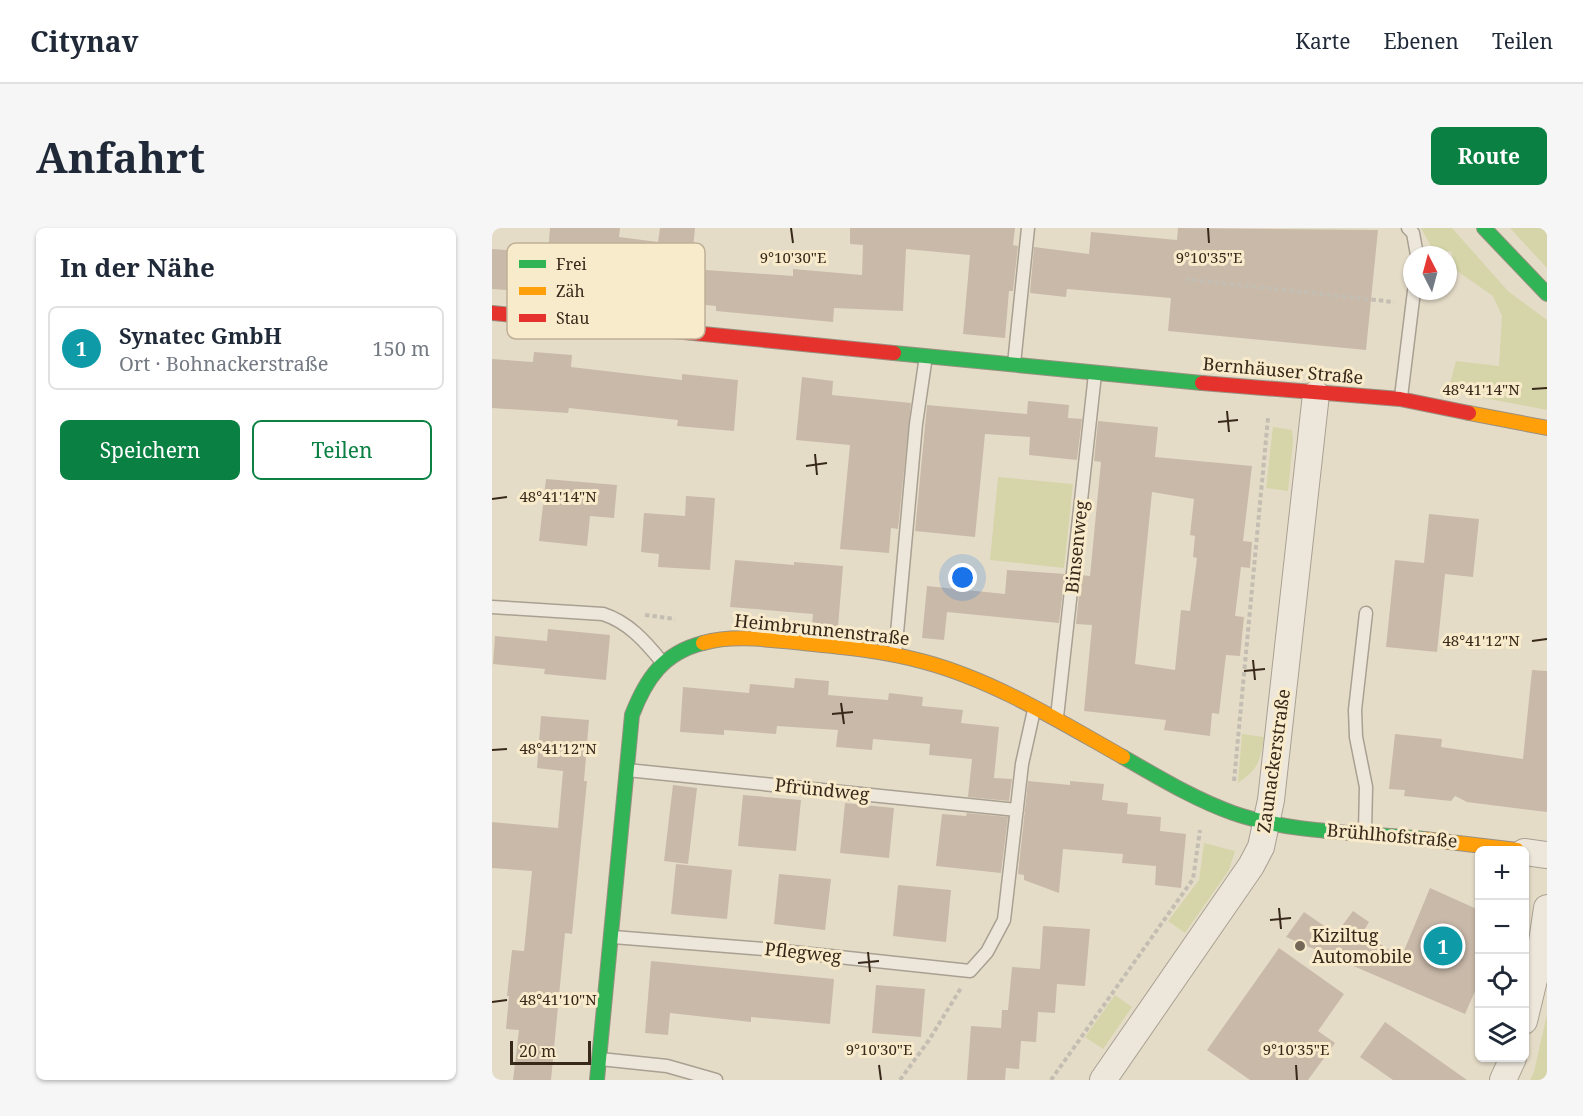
<!DOCTYPE html>
<html lang="de">
<meta charset="utf-8">
<style>
:root{--surface:#fff;--page:#f6f6f7;--text:#1f2937;--muted:#747a83;--line:#e0e1e3;--accent:#0b8043}
body{margin:0;font-family:"Noto Serif",serif;background:var(--page);color:var(--text)}
.controls{position:absolute;right:18px;bottom:18px;display:grid;overflow:hidden;border-radius:9px;box-shadow:0 2px 4px #0004}
.controls button{width:54px;height:54px;display:grid;place-items:center;padding:0;border:0;border-bottom:2px solid var(--line);background:var(--surface);color:var(--text);font:30px sans-serif}
.compass{position:absolute;left:911px;top:18px;width:54px;height:54px;border-radius:50%;background:var(--surface);box-shadow:0 2px 4px #0004;rotate:354deg}
.scale{position:absolute;left:18px;bottom:15px;width:81px;box-sizing:border-box;padding-left:6px;border:3px solid #38281a;border-top:0;font-size:16px;line-height:21px;white-space:nowrap;color:#38281a;-webkit-text-stroke:4px #f8ebcc;paint-order:stroke}
.you{position:absolute;left:471px;top:350px;width:21px;height:21px;margin:-15px;border:4px solid #fff;border-radius:50%;background:#1a73e8;box-shadow:0 0 0 9px #1a73e833}
.badge{display:grid;place-items:center;width:39px;height:39px;border-radius:50%;background:var(--accent);color:#fff;font-size:20px;font-weight:700}
.pin{position:absolute;translate:-50% -50%;border:3px solid #fff;box-shadow:0 2px 6px #0006}
.list{margin:0;padding:0;list-style:none}
h2{display:flex;justify-content:space-between;align-items:center;height:78px;margin:0;padding:0 24px;font-size:26px}
h2 small{font-size:20px;font-weight:400;color:var(--muted)}
.list li{display:grid;grid-template-columns:39px 1fr auto;gap:18px;align-items:center;box-sizing:border-box;height:84px;margin:0 12px 12px;padding:0 12px;border:2px solid var(--line);border-radius:9px}
.list b{display:block;font-size:22px;white-space:nowrap}
.list p{margin:0;font-size:20px;white-space:nowrap;color:var(--muted)}
.list em{font-size:20px;font-style:normal;color:var(--muted)}
.actions{display:flex;gap:12px;padding:18px 24px}
.actions a{flex:1;padding:14px 0;border:2px solid var(--accent);border-radius:9px;text-align:center;font-size:21px;color:var(--accent)}
.actions .main{background:var(--accent);color:#fff}
.icon{flex:none;width:33px;height:33px;fill:none;stroke:currentColor;stroke-width:2;stroke-linecap:round;stroke-linejoin:round}
.map{position:relative;flex:none;width:1055px;height:852px;overflow:hidden;border-radius:9px}
header{display:flex;align-items:center;gap:36px;box-sizing:border-box;height:84px;padding:0 30px;background:var(--surface);border-bottom:2px solid var(--line)}
header strong{font-size:28px}
nav{display:flex;gap:33px;margin-inline-start:auto;font-size:21px}
.intro{display:flex;align-items:center;justify-content:space-between;box-sizing:border-box;height:144px;padding:0 36px}
h1{margin:0;font-size:42px}
.button{padding:15px 27px;border-radius:9px;background:var(--accent);color:#fff;font-size:21px;font-weight:700}
main{display:flex;gap:36px;padding:0 36px}
aside{flex:1;background:var(--surface);border-radius:9px;box-shadow:0 2px 4px #0004}
.map>svg:first-child{display:block}
.green{fill:#d5d5a9}
.building{fill:#c9b9a9;fill-rule:evenodd}
.lines{fill:none;stroke-linecap:round;stroke-linejoin:round}
.lane-casing{stroke:#a9a092;stroke-width:15}
.street-casing{stroke:#a9a092;stroke-width:28}
.fast-casing{stroke:#999082;stroke-width:16}
.slow-casing{stroke:#999082;stroke-width:16}
.jam-casing{stroke:#999082;stroke-width:16}
.path{stroke:#c4bdb2;stroke-width:4;stroke-dasharray:4.5 3;stroke-linecap:butt}
.lane{stroke:#ece6db;stroke-width:12}
.street{stroke:#ece6db;stroke-width:26}
.fast{stroke:#30b455;stroke-width:14}
.slow{stroke:#ff9f0a;stroke-width:14}
.jam{stroke:#e5322d;stroke-width:14}
.ticks{fill:none;stroke:#38281a;stroke-width:2}
.poi-dot{fill:#756757;stroke:#f8ebcc;stroke-width:2}
.labels{text-anchor:middle;stroke-width:6;stroke-linejoin:round;paint-order:stroke}
.street-label{font-size:18px;fill:#38281a;stroke:#f8ebcc}
.poi-label{font-size:18px;fill:#38281a;stroke:#f8ebcc;text-anchor:start}
.key{fill:#f8ebcc;stroke:#beb097;stroke-width:1.5}
.key-label{font-size:16px;fill:#38281a}
.ticks-label{font-size:15px;text-anchor:middle;fill:#38281a;stroke:#f8ebcc;stroke-width:6;stroke-linejoin:round;paint-order:stroke}
</style>
<header>
<strong>Citynav</strong>
<nav><a>Karte</a><a>Ebenen</a><a>Teilen</a></nav>
</header>
<div class="intro"><h1>Anfahrt</h1><a class="button">Route</a></div>
<main>
<aside>
<h2>In der Nähe<small></small></h2>
<ul class="list">
<li><span class="badge" style="background:#0f9aa8">1</span><div><b>Synatec GmbH</b><p>Ort · Bohnackerstraße</p></div><em>150 m</em></li>
</ul>
<div class="actions"><a class="main">Speichern</a><a>Teilen</a></div>
</aside>
<div class="map">
<svg width="1055" height="852" viewBox="0 0 1055 852">
<rect width="100%" height="100%" fill="#e5dcc8"/>
<path class="green" d="M929,0h31l56,63 39,29v90l-99,-19 8,-30 43,5 3,-50 -9,-20 -39,-27 -2,-17 -20,-4z
M1018,0h37v40z
M781,199l19,3 1,12 -5,49 -22,-3z
M506,249l75,7 -9,84 -74,-8z
M750,506l22,3c-4,25 -5,31 -26,46z
M712,615l31,8 -6,19 -44,63 -17,-12 31,-41z
M623,767l17,12 -29,42 -18,-12z
M1055,786v66h-17l4,-8z"/>
<path class="building" d="M58,0h70l-1,9 39,5 2,-14h35l-4,41 102,7v-7l69,6 1,-30 -13,-1v-16h165l-2,17 5,1 -5,45h-4l-4,47 -42,-4 7,-79 -64,-6 -3,62 -69,-3 -1,14 -117,-11v-5l-77,-8 2,-17 -95,-3 -1,15 -53,-4v-40l56,4z
M686,0l200,2 -12,120 -198,-19 3,-33 -104,-9 -1,8 -36,-4 4,-46 55,7 2,-22 86,8z
M42,124l38,3 -1,12 111,13v-6l56,6 -4,51 -57,-5 1,-6 -109,-12 -1,5 -76,-5v-49l41,3z
M310,149l31,4 -1,14 79,8 -13,126 -7,-1 -2,25 -49,-4 10,-104 -54,-5z
M536,173l41,4 -1,13 14,1 -5,41 -48,-5 1,-18 -45,-3 -10,103 -60,-6 12,-126 100,9z
M606,193l60,6 -3,30 97,9 -9,75 9,1 -2,26 -9,-1 -6,49 9,1 -4,39 -14,-1 -7,59 -7,-1 -2,23 -46,-6 2,-10 -82,-9 8,-86 -16,-1 5,-49 9,1 11,-114 -7,-1zM660,264l42,7 -4,36 5,1 -2,21 4,1 -7,53 -9,-1 -6,60 -40,-6z
M54,251l71,6 -3,33 -24,-2 -3,30 -48,-5z
M194,268l29,2 -5,72 -52,-3 1,-13 -18,-2 3,-39 41,3z
M937,286l50,5 -6,58 -28,-3 -8,78 -51,-5 9,-87 29,3z
M243,332l59,5v-3l49,4 -5,61 -26,-2 1,-11 -83,-7z
M515,342l58,4 -6,49 -112,-11 -3,28 -22,-2 5,-52 78,8z
M56,401l62,6 -4,45 -62,-6 1,-5 -52,-5 2,-28 52,5z
M1040,442l15,1v141l-80,-10 -12,-6 -4,5 -47,-5 1,-6 -16,-1 6,-55 47,5 -1,8 82,12z
M303,450l34,3 -1,14 60,5 1,-7 34,4 -1,9 41,4 -2,13 38,4 -5,51 18,1 -3,22 -41,-4 4,-38 -43,-4 1,-11 -57,-5 -1,11 -36,-3 2,-17 -61,-4 -1,8 -52,-4v5l-44,-3 3,-45 66,6 1,-9 44,4z
M49,488l48,4 -5,61h3l-15,153 -7,-1 -14,147h-38l6,-50 -13,-1 3,-33h-2l5,-46 12,1 8,-80 -40,-3v-46l66,6 5,-57 -26,-3z
M536,553l42,4v-4l34,3 -2,16 26,3 -1,11 34,3 -1,14 26,3 -5,54 -26,-3 1,-19 -34,-3 1,-9 -60,-5 -4,44 -35,-13v-5l-6,-1z
M181,557l24,3 -9,76 -24,-3z
M251,567l58,5 -5,51 -58,-5z
M353,575l49,5 -5,50 -49,-5z
M475,585l41,4 -7,56 -65,-7 6,-52 24,2z
M184,636l56,6 -5,49 -56,-5z
M287,646l52,5 -6,51 -51,-6z
M406,657l53,5 -5,52 -53,-6z
M938,660l49,22v72l-14,32 -179,-77 18,-25 32,22 17,-23 16,11 -6,10 38,26z
M551,698l47,3 -5,57 -28,-2 -2,29 -17,-1 -2,30 -15,-1 -2,28 -13,-1 -1,12h-38l4,-54 30,2 1,-18h6l4,-43 28,2z
M787,720l65,46 -26,37 17,12 -27,37h-58l-43,-30z
M159,733l183,18 -4,45 -79,-7v5l-81,-9 -2,22 -23,-2z
M384,757l49,4 -4,48 -49,-4z
M893,794l82,58h-74l-33,-23z"/>
<g class="lines">
<defs>
<path id="lane" d="M916,0l5,5 4,22
M522,136l14,-136
M909,169l13,-106
M0,379l111,7c25,8 42,27 59,48
M403,427l21,-231 10,-68
M565,489l38,-343
M135,542l390,40
M873,604l1,-45 -10,-50 -1,-27 11,-97
M121,709l151,12 206,22 17,-19 17,-32 18,-156 12,-54
M108,831l67,7 49,14"/>
<path id="street" d="M1032,624l23,3
M1032,793l16,-66 7,-47
M611,852l148,-214 10,-19 10,-47 45,-406
M1011,852l10,-22"/>
<path id="fast" d="M992,0l63,66
M402,125l308,30
M631,529c35,20 71,42 110,56 61,21 128,19 191,26
M105,852l35,-365c14,-36 31,-62 71,-72"/>
<path id="slow" d="M977,185l78,15
M211,415c32,-9 67,-3 100,0 41,4 82,8 122,19 70,19 134,59 198,95
M932,611l93,11"/>
<path id="jam" d="M0,85l402,40
M710,155l198,16 69,14"/>
</defs>
<use href="#lane" class="lane-casing"/>
<use href="#street" class="street-casing"/>
<use href="#fast" class="fast-casing"/>
<use href="#slow" class="slow-casing"/>
<use href="#jam" class="jam-casing"/>
<path class="path" d="M693,51l209,23
M153,387l30,4
M742,553l34,-363
M408,852l29,-40 32,-52
M559,852l142,-201 7,-49"/>
<use href="#lane" class="lane"/>
<use href="#street" class="street"/>
<use href="#fast" class="fast"/>
<use href="#slow" class="slow"/>
<use href="#jam" class="jam"/>
</g>
<path class="ticks" d="M299,0l2,15M716,0l1,15M1040,161l15,-1M735,183l2,21M726,194l20,-2M323,226l2,21M314,238l21,-3M0,271l15,-2M1040,413l15,-2M761,432l2,20M752,443l21,-2M349,475l3,21M340,486l21,-2M0,522l15,-1M787,680l2,21M778,692l21,-2M376,724l2,20M366,735l21,-2M0,774l15,-2M387,837l2,15M804,837l1,15"/>
<circle class="poi-dot" cx="808" cy="718" r="6"/>
<g class="labels">
<g class="street-label">
<text transform="translate(791 143) rotate(5)" y="6">Bernhäuser Straße</text>
<text transform="translate(585 319) rotate(-84)" y="6">Binsenweg</text>
<text transform="translate(330 402) rotate(6)" y="6">Heimbrunnenstraße</text>
<text transform="translate(782 533) rotate(-82)" y="6">Zaunackerstraße</text>
<text transform="translate(330 562) rotate(6)" y="6">Pfründweg</text>
<text transform="translate(900 608) rotate(5)" y="6">Brühlhofstraße</text>
<text transform="translate(311 725) rotate(6)" y="6">Pflegweg</text>
</g>
<g class="poi-label">
<text x="820" y="714">Kiziltug<tspan x="820" dy="21">Automobile</tspan></text>
</g>
</g>
<rect x="15" y="15" width="198" height="96" rx="9" class="key"/>
<rect x="27" y="32" width="27" height="8" fill="#30b455"/>
<rect x="27" y="59" width="27" height="8" fill="#ff9f0a"/>
<rect x="27" y="86" width="27" height="8" fill="#e5322d"/>
<g class="key-label">
<text x="64" y="42">Frei</text>
<text x="64" y="69">Zäh</text>
<text x="64" y="96">Stau</text>
</g>
<g class="ticks-label">
<text x="301" y="35">9°10'30"E</text>
<text x="717" y="35">9°10'35"E</text>
<text x="989" y="167">48°41'14"N</text>
<text x="66" y="274">48°41'14"N</text>
<text x="989" y="418">48°41'12"N</text>
<text x="66" y="526">48°41'12"N</text>
<text x="66" y="777">48°41'10"N</text>
<text x="387" y="827">9°10'30"E</text>
<text x="804" y="827">9°10'35"E</text>
</g>
</svg>
<div class="controls">
<button>+</button>
<button>−</button>
<button><svg class="icon" aria-label="locate" viewBox="0 0 24 24"><circle cx="12" cy="12" r="6"/><path d="M12 2v4M12 18v4M2 12h4M18 12h4"/></svg></button>
<button><svg class="icon" aria-label="layers" viewBox="0 0 24 24"><path d="M12 4l9 5-9 5-9-5zM3 14l9 5 9-5"/></svg></button>
</div>
<svg class="compass" viewBox="-18 -18 36 36"><path d="M0-13l5 13h-10z" fill="#e53935"/><path d="M0 13l5-13h-10z" fill="#747a83"/></svg>
<div class="scale">20 m</div>
<div class="you"></div>
<div class="pin badge" style="left:951px;top:718px;background:#0f9aa8">1</div>
</div>
</main>
